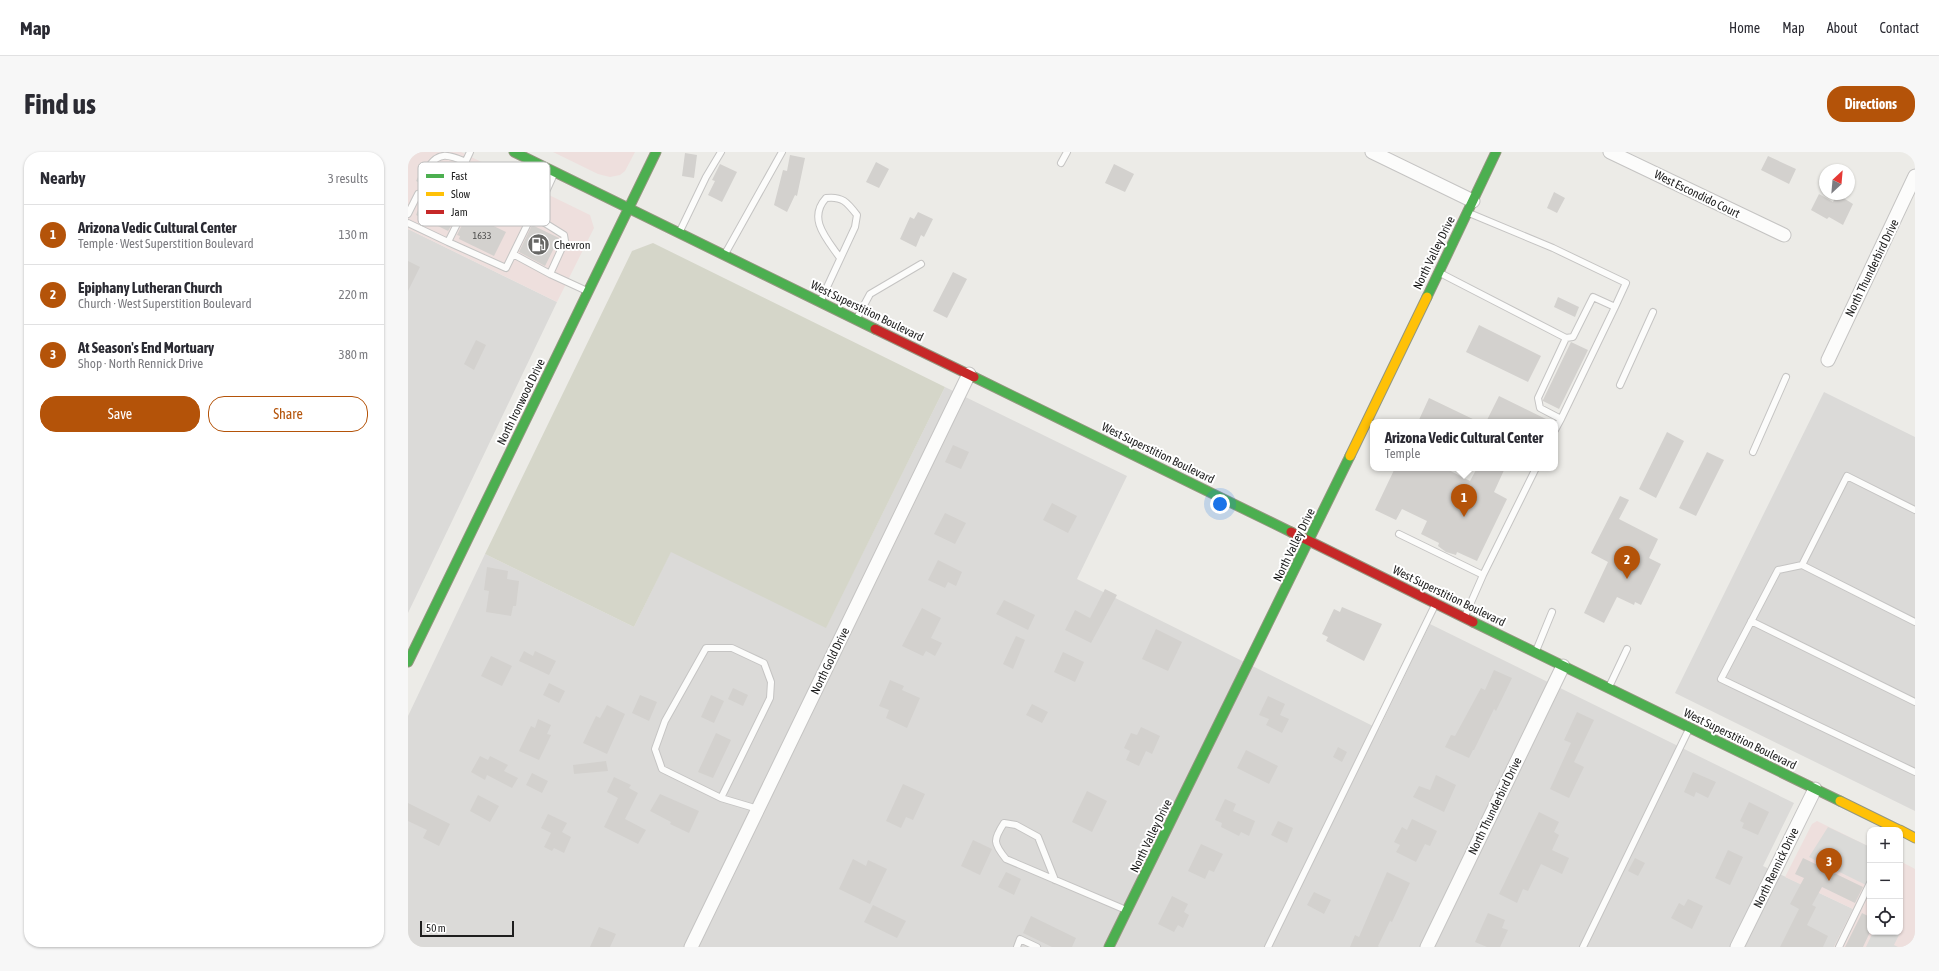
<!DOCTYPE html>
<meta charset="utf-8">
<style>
:root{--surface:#fff;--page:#f7f7f7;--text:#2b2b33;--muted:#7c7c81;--line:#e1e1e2;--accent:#b45309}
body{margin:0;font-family:"Asap Condensed",sans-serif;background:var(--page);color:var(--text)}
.controls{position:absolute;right:12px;bottom:12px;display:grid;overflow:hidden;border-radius:8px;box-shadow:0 1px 3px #0004}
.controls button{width:36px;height:36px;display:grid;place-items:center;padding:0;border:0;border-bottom:1px solid var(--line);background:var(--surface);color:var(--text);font:20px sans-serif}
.compass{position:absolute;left:1411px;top:12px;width:36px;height:36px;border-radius:50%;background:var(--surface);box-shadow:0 1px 3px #0004;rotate:26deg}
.scale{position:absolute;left:12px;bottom:10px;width:94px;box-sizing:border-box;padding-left:4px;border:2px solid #1e1e1e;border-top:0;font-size:11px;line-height:14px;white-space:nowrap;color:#1e1e1e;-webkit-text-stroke:3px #fff;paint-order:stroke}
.you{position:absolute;left:812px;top:352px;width:14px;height:14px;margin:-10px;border:3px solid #fff;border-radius:50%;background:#1a73e8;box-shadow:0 0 0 6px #1a73e833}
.badge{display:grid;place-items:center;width:26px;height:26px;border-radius:50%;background:var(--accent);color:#fff;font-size:13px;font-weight:700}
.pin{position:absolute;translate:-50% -33px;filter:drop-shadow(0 1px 2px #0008)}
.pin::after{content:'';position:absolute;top:21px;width:14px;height:12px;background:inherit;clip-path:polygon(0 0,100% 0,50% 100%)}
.popup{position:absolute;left:962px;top:267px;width:188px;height:52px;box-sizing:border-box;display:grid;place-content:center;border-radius:8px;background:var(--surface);filter:drop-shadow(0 1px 3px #0005);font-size:13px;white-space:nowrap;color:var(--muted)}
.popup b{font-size:15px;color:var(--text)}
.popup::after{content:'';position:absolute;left:50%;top:100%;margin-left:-8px;border:8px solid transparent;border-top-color:var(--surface)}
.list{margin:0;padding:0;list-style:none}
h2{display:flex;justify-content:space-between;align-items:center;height:52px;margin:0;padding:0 16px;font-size:17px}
h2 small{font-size:13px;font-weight:400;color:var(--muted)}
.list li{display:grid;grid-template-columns:26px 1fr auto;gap:12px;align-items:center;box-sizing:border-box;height:60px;padding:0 16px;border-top:1px solid var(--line)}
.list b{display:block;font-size:15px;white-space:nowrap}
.list p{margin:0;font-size:13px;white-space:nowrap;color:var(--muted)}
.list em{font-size:13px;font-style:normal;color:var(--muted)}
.actions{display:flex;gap:8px;padding:12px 16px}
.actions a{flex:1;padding:9px 0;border:1px solid var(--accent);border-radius:16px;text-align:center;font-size:14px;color:var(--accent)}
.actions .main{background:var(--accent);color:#fff}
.icon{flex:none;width:22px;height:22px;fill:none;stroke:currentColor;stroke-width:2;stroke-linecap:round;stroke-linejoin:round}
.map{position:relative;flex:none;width:1507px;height:795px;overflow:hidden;border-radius:16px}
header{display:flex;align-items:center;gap:24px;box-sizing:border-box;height:56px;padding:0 20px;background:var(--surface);border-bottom:1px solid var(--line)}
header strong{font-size:19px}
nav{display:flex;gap:22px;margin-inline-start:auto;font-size:14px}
.intro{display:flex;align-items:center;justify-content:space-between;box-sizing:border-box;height:96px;padding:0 24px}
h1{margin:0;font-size:28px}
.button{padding:10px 18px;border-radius:16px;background:var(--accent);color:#fff;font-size:14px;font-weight:700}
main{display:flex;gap:24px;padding:0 24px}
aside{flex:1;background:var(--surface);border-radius:16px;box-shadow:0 1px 3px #0004}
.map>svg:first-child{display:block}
.residential{fill:#dbdad8}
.commercial{fill:#eedfdd}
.religious{fill:#dadad8}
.construction{fill:#d5d6c9}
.building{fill:#d3d1ce}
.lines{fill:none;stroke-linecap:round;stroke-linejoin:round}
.lane-casing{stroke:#c5c4c3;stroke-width:8}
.street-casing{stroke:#c5c4c3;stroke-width:15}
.fast-casing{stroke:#93967e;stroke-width:11}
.slow-casing{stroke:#93967e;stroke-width:11}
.jam-casing{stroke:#93967e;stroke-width:11}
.lane{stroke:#fcfcfb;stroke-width:6}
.street{stroke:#fcfcfb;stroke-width:13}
.fast{stroke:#4caf50;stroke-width:9}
.slow{stroke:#ffc107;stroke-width:9}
.jam{stroke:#c62828;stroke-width:9}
.labels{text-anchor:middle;stroke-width:4;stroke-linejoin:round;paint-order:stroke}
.number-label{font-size:10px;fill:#4b4b4a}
.street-label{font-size:12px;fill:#1e1e1e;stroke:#fff}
.poi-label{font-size:12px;fill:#1e1e1e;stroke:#fff;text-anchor:start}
.key{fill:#fff;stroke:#bcbcbc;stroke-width:1}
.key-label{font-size:11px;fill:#1e1e1e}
</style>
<header>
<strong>Map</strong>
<nav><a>Home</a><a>Map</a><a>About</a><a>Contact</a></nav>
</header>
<div class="intro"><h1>Find us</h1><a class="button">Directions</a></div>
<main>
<aside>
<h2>Nearby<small>3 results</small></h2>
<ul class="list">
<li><span class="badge">1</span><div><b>Arizona Vedic Cultural Center</b><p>Temple · West Superstition Boulevard</p></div><em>130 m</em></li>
<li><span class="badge">2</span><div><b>Epiphany Lutheran Church</b><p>Church · West Superstition Boulevard</p></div><em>220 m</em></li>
<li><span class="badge">3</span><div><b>At Season's End Mortuary</b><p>Shop · North Rennick Drive</p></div><em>380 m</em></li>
</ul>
<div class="actions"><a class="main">Save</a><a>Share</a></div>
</aside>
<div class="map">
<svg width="1507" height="795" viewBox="0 0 1507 795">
<rect width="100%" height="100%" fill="#ecebe7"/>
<path class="residential" d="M0,77l149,73 -149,311z
M537,235l182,89 -50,103 302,150 51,-105 364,179 -31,63 90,43 -19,38h-1426v-231l77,-162 149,73 37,-76 155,76z
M1416,240l91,45v374l-240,-118z"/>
<path class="commercial" d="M0,0h53l129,63 4,13 -37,74 -149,-73z
M145,0h82l-10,19 -5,4 -10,2 -12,-3z
M1409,669l53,26v85h30v-71l15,8v78h-81l19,-38 -68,-32 27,-53z"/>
<path class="religious" d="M1420,675l42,20v24l-4,14 -57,-28z
M1492,773l3,2 -9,18 4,2h-32l7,-15h27z"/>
<path class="construction" d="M245,91l292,144 -119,241 -155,-76 -37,75 -149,-73 147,-303z"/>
<path class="building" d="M277,1l12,2 -3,23 -12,-2z
M382,3l15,3 -8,38 -2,-1 -8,17 -13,-7 9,-35 4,1z
M1360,4l28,13 -7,15 -28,-14z
M468,10l13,7 -10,19 -13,-6z
M312,12l17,8 -15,30 -14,-7 7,-14 -3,-1z
M706,12l20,10 -9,18 -20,-9z
M14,17l46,23 -6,12 -46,-23z
M1146,40l11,6 -8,15 -10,-5z
M1411,42l14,8 4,-8 16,10 -10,21 -14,-8 -2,2 -16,-9z
M12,53l34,16 -6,10 -32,-16z
M510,60l15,7 -9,18 -3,-2 -5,12 -16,-8 10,-22 4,2z
M63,63l35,17 -12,24 -35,-17 1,-3 -3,-1 5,-10 3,1z
M124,73l27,13 -14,28 -26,-14z
M0,109l12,6 -12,24z
M545,120l14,7 -20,39 -14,-7z
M1150,145l21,10 -4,10 -21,-10z
M1071,173l62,31 -13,26 -62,-30z
M68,188l10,5 -12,25 -10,-6z
M1163,190l17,8 -29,59 -16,-8v-1z
M1091,244l53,26h-66z
M1021,246l50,24h-61z
M1259,280l17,9 -28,57 -17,-9z
M545,293l16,7 -8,17 -16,-7z
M1299,300l17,8 -28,56 -17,-8z
M987,316h50l25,13 7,-13h28l-11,24 13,7 -30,62 -20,-9 -1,3 -10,-3 -8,-6 1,-3 -18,-9 6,-13 -25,-12 -6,11 -21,-10z
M1212,344l9,4 -10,19 39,20 -9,19 12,6 -20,41 -6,-3 -1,3 -17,-8 -13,26 -20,-10 24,-51 -17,-9z
M644,351l25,13 -9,17 -25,-13z
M537,361l21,10 -11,21 -21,-10z
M530,408l24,12 -6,14 -8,-4 -3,6 -17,-8z
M79,415l21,4 -1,8 12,2 -3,25h-3l-2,10 -25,-4 3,-21 -5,-1z
M697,437l12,6 -26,48 -26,-13 10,-20 15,8z
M596,448l31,15 -7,15 -32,-16z
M934,455l40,17 -18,37 -38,-20 2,-4 -6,-3 12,-25 6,3z
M514,456l19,10 -10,20 11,5 -7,13 -9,-5 -3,5 -21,-10z
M748,477l26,13 -14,29 -26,-12z
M608,484l9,4 -12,29 -10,-5z
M116,499l9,5 2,-5 21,10 -7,14 -30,-14z
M655,500l21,10 -9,20 -21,-10z
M83,504l21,10 -10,20 -21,-10z
M1086,518l18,8 -16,33 -2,-2 -20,41h-1l-4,8 -24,-11 6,-12 4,1 26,-48 4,2z
M482,528l14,6 -2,4 18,8 -13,30 -21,-10 3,-8 -10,-4z
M141,531l16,8 -6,12 -16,-8z
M325,536l15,7 -5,11 -15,-7z
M232,543l17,7 -8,19 -17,-8z
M303,543l13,6 -10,22 -13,-6z
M860,544l17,8 -5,11 9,4 -7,14 -16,-8 3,-6 -10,-4z
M624,552l16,8 -6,11 -16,-8z
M199,553l18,9 -18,40 -24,-11 13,-27 4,2z
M1169,560l17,8 -20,42 10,5 -15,31 -19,-9 21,-46 -7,-3z
M130,567l13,6 -4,9 4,1 -12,25 -20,-9 12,-25 4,2z
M733,575l19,9 -8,18 -6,-3 -7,15 -13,-6 4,-9 -6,-3 7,-15 6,2z
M308,581l15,7 -18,38 -15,-6z
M930,595l9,5 -5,10 -9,-5z
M838,598l32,16 -9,18 -32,-16z
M72,604l8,4 2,-4 18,9 -4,6 14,7 -6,10 -25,-13 -2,5 -14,-8z
M198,609l2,10 -34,3 -1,-9z
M1285,620l23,10 -8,16 -12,-6 -2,5 -10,-5z
M124,621l16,8 -6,12 -16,-8z
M1028,623l20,10 -12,27 -31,-15 6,-11 11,4z
M206,625l17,8 -2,3 9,5 -13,26 21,11 -8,14 -34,-17 14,-29 -11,-6z
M495,632l22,10 -12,26 -7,-3 -5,11 -15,-7z
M679,639l20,10 -15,31 -20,-10z
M252,642l39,17 -10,22 -19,-9 1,-2 -21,-11z
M70,643l21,11 -9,16 -20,-11z
M817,647l11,5 -3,7 22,10 -6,15 -8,-4 -2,4 -18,-9 1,-4 -7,-3z
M1341,650l20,10 -11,23 -16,-7 2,-5 -4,-2z
M0,651l42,21 -11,22 -16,-8 4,-8 -19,-9z
M1131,660l20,10 -5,10 5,3 -7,15 17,8 -7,16 -21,-10 -13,27 -5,-2 -6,14 -18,-9z
M140,662l19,9 -5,9 9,5 -7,16 -10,-5 -2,3 -8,-4 7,-14 -10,-5z
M1004,667l25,12 -7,15 -5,-2 -9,18 -20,-10 4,-7 -6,-3 8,-15 5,3z
M870,669l15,7 -6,15 -16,-8z
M565,688l19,9 -12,26 -19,-9z
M793,692l22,10 -9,18 -5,-2 -4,9 -17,-8z
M1320,698l15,7 -13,28 -15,-7z
M1227,706l10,5 -7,13 -10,-5z
M1395,706l60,29 -8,16 -33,-16 -10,18 4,2 -9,18 21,11 -5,11h-43l19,-38 -9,-5 14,-26 -9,-4z
M445,707l13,7 2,-6 19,9 -17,35 -31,-15z
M598,720l15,7 -7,16 -16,-8z
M979,720l23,11 -18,39 -2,-1 -12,25 1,1h-29l5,-12 4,2z
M906,740l17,8 -7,14 -17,-9z
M764,744l16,8 -4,8 5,3 -6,13 -5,-3 -4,7 -16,-8z
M1280,747l15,7 -11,23 -21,-11 8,-15 5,3z
M465,753l33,16 -9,17 -33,-16z
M1080,761l17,7 -3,8 6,2 -8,17h-13l-12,-5z
M1454,761l8,4v15l-7,15h-18z
M623,764l45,22 -4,9h-20l-29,-14z
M191,775l17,7 -6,13h-20z"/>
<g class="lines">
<defs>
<path id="lane" d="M62,0l-7,15 6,18 63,30 8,-10 14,-31
M58,10c-18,-8 -27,-10 -37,4l5,4 35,15
M653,11l6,-11
M1061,61l84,35 73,35 -11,24
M0,62l10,-20 43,22
M0,71l40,19 27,-54
M272,79l26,-54 15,-25
M40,90l58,26 26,-53 32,20 1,6 -15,33 37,17
M105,102l37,20
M317,102l57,-102
M1032,121l126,65
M413,148l34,-73 2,-12c-10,-13 -15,-19 -31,-17 -19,21 1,41 14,60
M449,166l13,-24 51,-30
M1212,233l33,-73
M1147,278l6,-11 54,-112 -22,-10 -20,40 -7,1 -28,60 2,10 21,11
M1345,300l33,-75
M991,382l84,41 -18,41
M1394,413l45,-89 68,34
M1075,423l53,-107
M1343,469l164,81
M1507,470l-113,-57 -24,5 -57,109 194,93
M1128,499l16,-39
M1201,535l18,-38
M313,646l49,-100 1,-16 -7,-19 -32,-15h-26l-41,73 -10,28 7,20 59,29 37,11
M647,728l-17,-43 -22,-12 -12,-2c-11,17 -11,20 2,36l120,51
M609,795l3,-8 17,8
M860,795l167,-342
M1175,795l106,-218
M1431,795l31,-64"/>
<path id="street" d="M964,0l101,49
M1202,0l174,83
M1420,208l87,-184
M283,795l278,-573
M1019,795l136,-281
M1329,795l78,-158"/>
<path id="fast" d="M106,0l361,177
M1019,145l69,-145
M566,225l317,155
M1065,470l367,179
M0,510l248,-510
M701,795l241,-491"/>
<path id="slow" d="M942,304l77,-159
M1432,649l59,29
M1492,678l15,8"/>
<path id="jam" d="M467,177l99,48
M883,380l182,90"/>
</defs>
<use href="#lane" class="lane-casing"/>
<use href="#street" class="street-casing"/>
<use href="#fast" class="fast-casing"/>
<use href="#slow" class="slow-casing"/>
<use href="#jam" class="jam-casing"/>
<use href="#lane" class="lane"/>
<use href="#street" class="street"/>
<use href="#fast" class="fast"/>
<use href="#slow" class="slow"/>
<use href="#jam" class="jam"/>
</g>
<defs>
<symbol id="fuel-disc" viewBox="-11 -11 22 22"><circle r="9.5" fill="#666664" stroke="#fff"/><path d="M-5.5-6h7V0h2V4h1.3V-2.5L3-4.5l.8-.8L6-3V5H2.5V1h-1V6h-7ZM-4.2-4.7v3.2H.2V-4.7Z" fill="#fff"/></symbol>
</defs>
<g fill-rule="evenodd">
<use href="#fuel-disc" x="118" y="80" width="25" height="25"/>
</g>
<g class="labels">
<g class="number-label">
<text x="74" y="87">1633</text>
</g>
<g class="street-label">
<text transform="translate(1289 42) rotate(26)" y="4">West Escondido Court</text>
<text transform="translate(1026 101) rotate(-64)" y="4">North Valley Drive</text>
<text transform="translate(1464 116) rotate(-64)" y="4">North Thunderbird Drive</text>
<text transform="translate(459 159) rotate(26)" y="4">West Superstition Boulevard</text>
<text transform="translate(113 250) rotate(-64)" y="4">North Ironwood Drive</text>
<text transform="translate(750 301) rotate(26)" y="4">West Superstition Boulevard</text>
<text transform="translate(886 393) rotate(-64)" y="4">North Valley Drive</text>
<text transform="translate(1041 444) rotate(26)" y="4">West Superstition Boulevard</text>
<text transform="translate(422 509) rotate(-64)" y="4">North Gold Drive</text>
<text transform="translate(1332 587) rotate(26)" y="4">West Superstition Boulevard</text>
<text transform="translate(1087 654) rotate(-64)" y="4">North Thunderbird Drive</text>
<text transform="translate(743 684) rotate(-64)" y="4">North Valley Drive</text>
<text transform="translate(1368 716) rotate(-64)" y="4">North Rennick Drive</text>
</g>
<g class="poi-label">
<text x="146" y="97">Chevron</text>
</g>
</g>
<rect x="10" y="10" width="132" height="64" rx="6" class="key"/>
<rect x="18" y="22" width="18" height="4" fill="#4caf50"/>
<rect x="18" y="40" width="18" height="4" fill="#ffc107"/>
<rect x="18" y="58" width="18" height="4" fill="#c62828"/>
<g class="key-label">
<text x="43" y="28">Fast</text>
<text x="43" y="46">Slow</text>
<text x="43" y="64">Jam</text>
</g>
</svg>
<div class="controls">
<button>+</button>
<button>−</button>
<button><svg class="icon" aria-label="locate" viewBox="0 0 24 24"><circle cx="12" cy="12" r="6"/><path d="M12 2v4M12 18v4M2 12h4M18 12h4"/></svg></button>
</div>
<svg class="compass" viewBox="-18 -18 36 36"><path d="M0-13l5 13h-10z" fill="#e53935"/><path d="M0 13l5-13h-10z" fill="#7c7c81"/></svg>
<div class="scale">50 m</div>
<div class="you"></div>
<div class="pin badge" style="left:1056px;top:365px">1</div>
<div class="popup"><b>Arizona Vedic Cultural Center</b>Temple</div>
<div class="pin badge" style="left:1219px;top:427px">2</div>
<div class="pin badge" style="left:1421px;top:729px">3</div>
</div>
</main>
